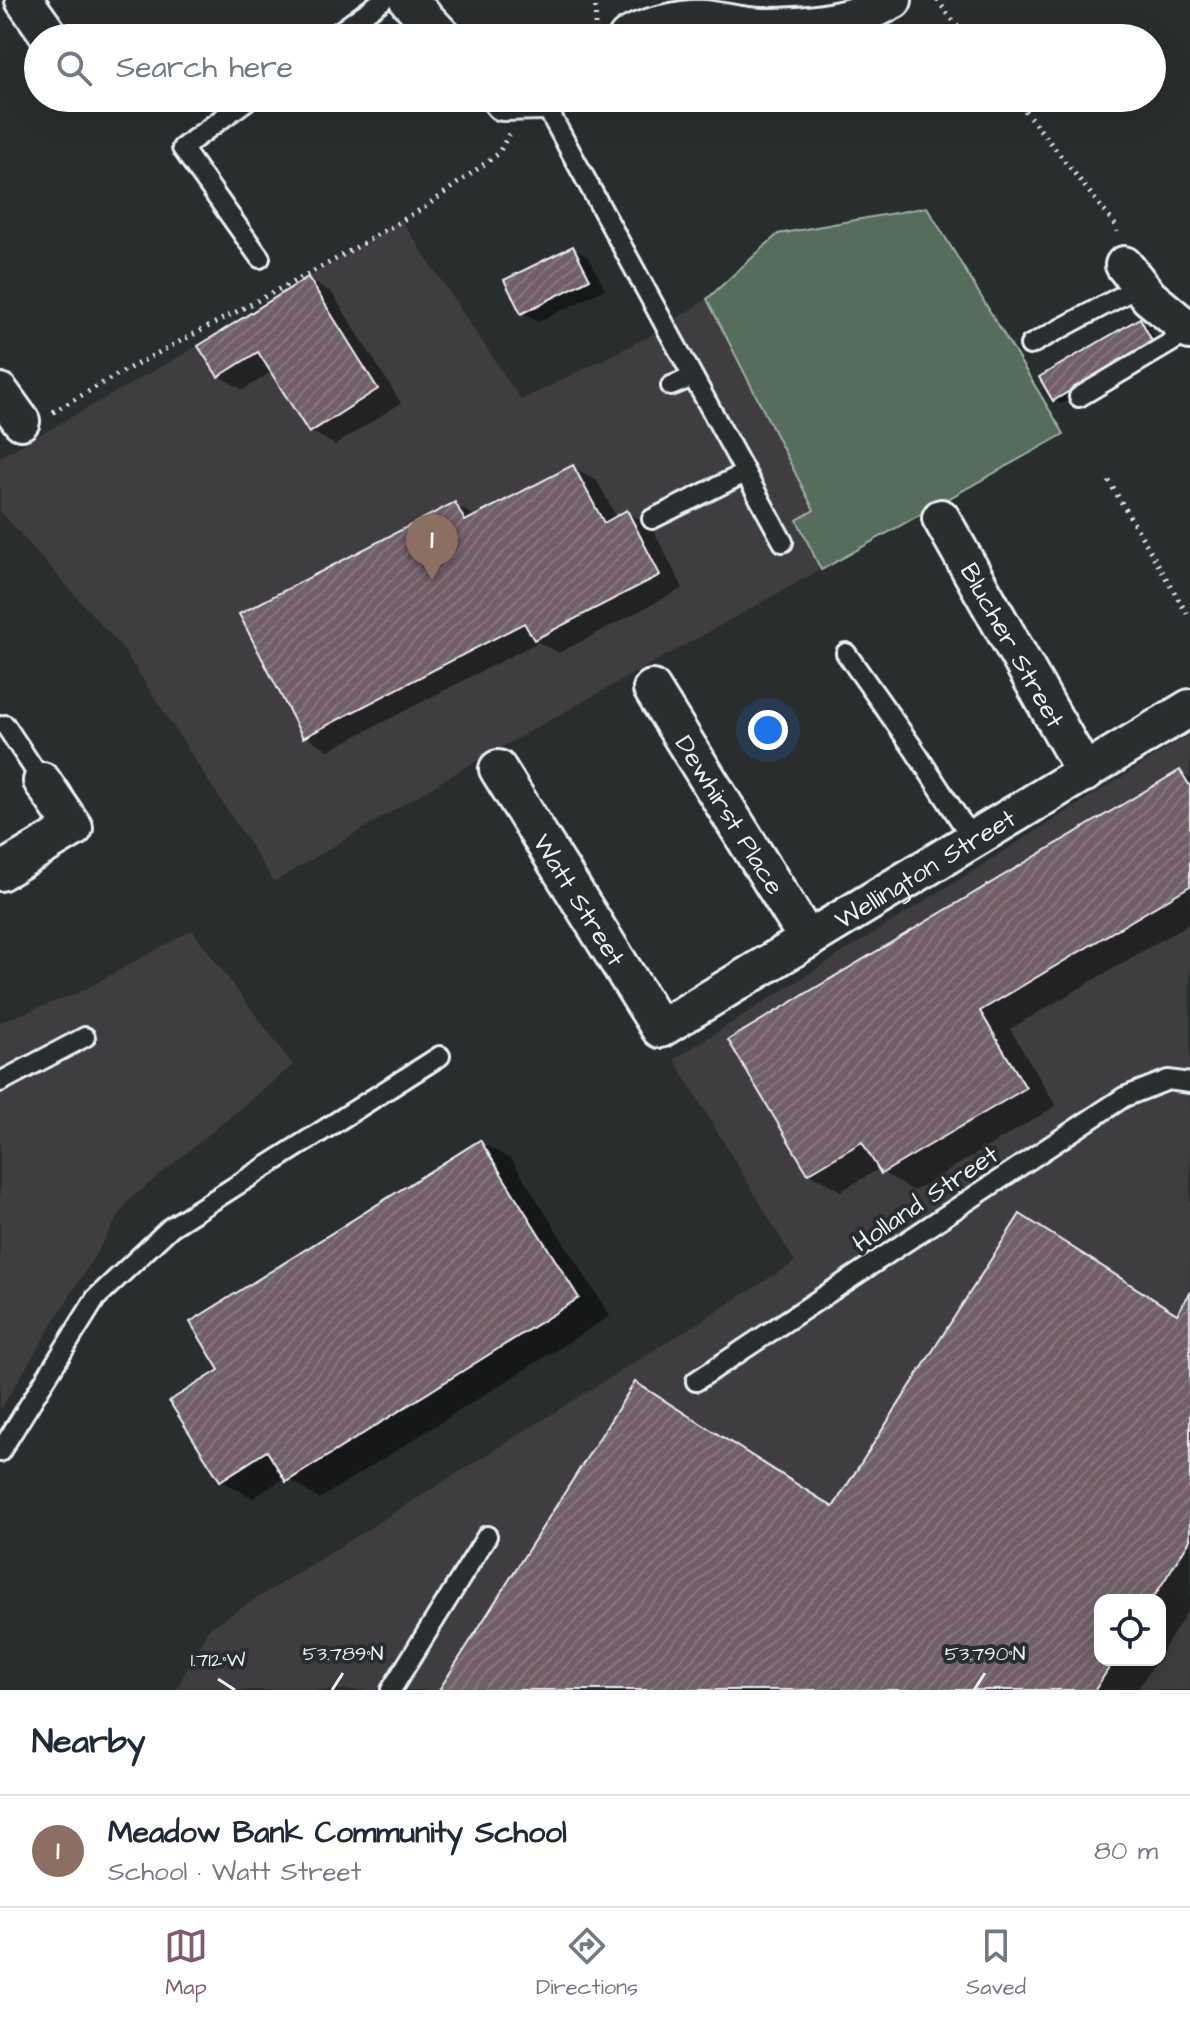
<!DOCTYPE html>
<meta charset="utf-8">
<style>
:root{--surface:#fff;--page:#f6f6f7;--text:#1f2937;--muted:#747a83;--line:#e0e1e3;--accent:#845c67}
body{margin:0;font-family:"Architects Daughter",sans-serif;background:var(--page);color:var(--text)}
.controls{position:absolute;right:24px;bottom:24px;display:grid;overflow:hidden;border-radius:16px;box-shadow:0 8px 32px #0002}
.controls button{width:72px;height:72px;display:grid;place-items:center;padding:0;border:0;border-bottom:2px solid var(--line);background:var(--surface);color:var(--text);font:40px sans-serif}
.you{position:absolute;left:768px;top:730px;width:28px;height:28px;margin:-20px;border:6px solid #fff;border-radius:50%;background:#1a73e8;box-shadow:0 0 0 12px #1a73e833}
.badge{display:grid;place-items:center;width:52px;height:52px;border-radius:50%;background:var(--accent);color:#fff;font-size:26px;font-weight:700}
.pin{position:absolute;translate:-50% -66px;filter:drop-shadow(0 2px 4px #0008)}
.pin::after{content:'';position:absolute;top:42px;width:28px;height:24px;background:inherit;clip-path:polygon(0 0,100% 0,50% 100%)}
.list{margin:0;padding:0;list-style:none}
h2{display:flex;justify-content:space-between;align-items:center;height:104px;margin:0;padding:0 32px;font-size:34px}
h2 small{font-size:26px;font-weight:400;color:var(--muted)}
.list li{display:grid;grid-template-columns:52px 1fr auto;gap:24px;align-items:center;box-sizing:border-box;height:112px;padding:0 32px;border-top:2px solid var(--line)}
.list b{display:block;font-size:30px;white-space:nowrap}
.list p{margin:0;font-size:26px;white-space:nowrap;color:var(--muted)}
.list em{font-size:26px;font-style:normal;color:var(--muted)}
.icon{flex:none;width:44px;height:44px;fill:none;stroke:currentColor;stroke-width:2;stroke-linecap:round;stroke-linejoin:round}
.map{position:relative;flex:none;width:1190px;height:1690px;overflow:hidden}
.search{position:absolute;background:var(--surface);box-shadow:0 8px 32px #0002;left:24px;right:24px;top:24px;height:88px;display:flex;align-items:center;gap:20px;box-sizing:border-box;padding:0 28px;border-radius:44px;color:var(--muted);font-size:30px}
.sheet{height:216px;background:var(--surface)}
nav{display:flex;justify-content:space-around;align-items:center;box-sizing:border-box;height:112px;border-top:2px solid var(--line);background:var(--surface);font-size:22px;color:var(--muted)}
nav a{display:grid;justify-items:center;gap:4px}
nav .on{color:var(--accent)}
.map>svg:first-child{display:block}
.built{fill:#3f3c3f;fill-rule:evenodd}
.pitch{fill:#556d5a;stroke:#9eafa9;stroke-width:2}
.shadow{fill:#0007}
.building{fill:url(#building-hatch);stroke:#e8f1f8;stroke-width:2}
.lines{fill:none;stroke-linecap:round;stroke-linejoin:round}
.service-casing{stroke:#e8f1f8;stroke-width:24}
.minor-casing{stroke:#e8f1f8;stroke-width:42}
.path{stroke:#e8f1f8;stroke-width:5;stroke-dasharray:2 6;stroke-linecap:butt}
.service{stroke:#2a2d2e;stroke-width:18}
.minor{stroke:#2a2d2e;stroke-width:36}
.ticks{fill:none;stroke:#e8f1f8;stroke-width:3}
.labels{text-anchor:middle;stroke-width:8;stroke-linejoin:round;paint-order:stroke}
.street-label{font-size:26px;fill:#e8f1f8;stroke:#2a2d2e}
.ticks-label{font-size:20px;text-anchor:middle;fill:#e8f1f8;stroke:#2a2d2e;stroke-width:8;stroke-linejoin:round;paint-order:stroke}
</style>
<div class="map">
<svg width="1190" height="1690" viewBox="0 0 1190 1690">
<defs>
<pattern id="building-hatch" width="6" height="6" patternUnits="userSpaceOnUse" patternTransform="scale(2)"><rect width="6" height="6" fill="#715f67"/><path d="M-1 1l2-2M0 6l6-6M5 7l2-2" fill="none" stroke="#85767e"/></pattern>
</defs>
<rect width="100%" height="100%" fill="#2a2d2e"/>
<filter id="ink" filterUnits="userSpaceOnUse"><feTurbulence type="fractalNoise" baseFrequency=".0125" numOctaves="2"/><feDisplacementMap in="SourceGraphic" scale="16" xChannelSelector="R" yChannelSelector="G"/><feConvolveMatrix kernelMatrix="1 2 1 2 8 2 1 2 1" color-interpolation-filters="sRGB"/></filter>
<g filter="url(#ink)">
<path class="built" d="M927,207l137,227 -600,334 -190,114 -151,-233 -123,-138v-54l198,-111 203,-126 120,180 125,-62 61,-39 71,-65z
M1190,734v956h-1014l32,-61 587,-367 -121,-203zM1100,1600h60v60h-60z
M192,930l101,135 -165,136 -128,209v-388l78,-29z"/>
<path class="pitch" d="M927,207l137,227 -243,136 -24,-50 17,-10 -107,-211 71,-65z"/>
<path class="shadow" d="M573,248l16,10 16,31 -67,33 -16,-9z
M308,279l24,14 69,110 -66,42 -24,-14 -38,-60 -30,19 -24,-14z
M1140,321l7,4 12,21 -97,58 -8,-4z
M573,467l24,14 20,37 10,-6 24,14 32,62 -124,65 -21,-11 -209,108 -24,-14 150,-231 22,12z
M1180,772l10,6v145l-180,106 46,77 -142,85 -32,-19 -2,-4 -39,23 -32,-18z
M480,1142l32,18 98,156 -291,183 -33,-22 -33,21 -32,-18 1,-110z
M1190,1297v310l-30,48v-55h-60v60h57l-20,30h-696l195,-306 199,125 343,-194z"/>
<path class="building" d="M573,246l17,33 -69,35 -17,-34z
M308,277l70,112 -69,44 -51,-81 -40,25 -20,-31z
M1140,318l12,23 -99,60 -14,-24z
M573,465l31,58 23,-13 33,65 -126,65 -10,-17 -221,115 -64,-124 216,-112 10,19z
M1180,770l10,16v100l-210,125 46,77 -145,86 -19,-32 -54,32 -80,-134z
M480,1140l99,158 -293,184 -19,-31 -47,30 -51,-80 50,-31 -29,-48z
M1020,1214l157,100 13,-21v247l-38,60h-52v60h14l-19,30h-656l196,-308 198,125z"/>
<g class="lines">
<defs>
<path id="service" d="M331,38l52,-38
M250,98l-68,50 78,110
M543,101l240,441
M1030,345l110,-59
M671,386l22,-9
M1079,397l111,-66
M652,519l93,-46
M846,653l65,92 62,95
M5,725l37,56
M0,1082l85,-45
M696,1381l428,-284 44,-17 22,3
M0,1452l96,-154 75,-71 269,-171
M391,1690l96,-154"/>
<g id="minor">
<path d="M24,0l27,38"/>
<path d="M408,0l36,38"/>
<path d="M627,38c14,-11 59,-21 77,-19 20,2 42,9 62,8 42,0 91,-6 127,-27"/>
<path d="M500,98l3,4 40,-1 5,-3"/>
<path d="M1124,265l25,32 41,34"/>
<path d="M0,392l21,29"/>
<path id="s1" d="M941,518l144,255"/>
<path id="s2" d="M652,689l156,251"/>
<path id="s3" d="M498,769l162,260 530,-321"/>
<path d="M0,872l74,-44 -32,-47"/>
</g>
</defs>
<use href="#service" class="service-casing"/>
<use href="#minor" class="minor-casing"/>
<path class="path" d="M937,0l30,38
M595,25l1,-25
M1015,98l101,128 1,6
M53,412l67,-39 211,-111 94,-55 73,-53 11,-20
M1109,481l81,138"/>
<use href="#service" class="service"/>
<use href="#minor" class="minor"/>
</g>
</g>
<path class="ticks" d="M218,1679l17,11M332,1690l11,-17M974,1690l11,-17"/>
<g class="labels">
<g class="street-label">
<text dy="9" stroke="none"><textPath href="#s1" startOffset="146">Blucher Street</textPath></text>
<text dy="9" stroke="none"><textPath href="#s2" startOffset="148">Dewhirst Place</textPath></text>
<text dy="9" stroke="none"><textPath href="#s3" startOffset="616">Wellington Street</textPath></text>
<text dy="9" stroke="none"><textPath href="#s3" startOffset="154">Watt Street</textPath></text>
<text transform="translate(925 1198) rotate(-34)" y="9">Holland Street</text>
</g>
</g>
<g class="ticks-label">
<text x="343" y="1660">53.789°N</text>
<text x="985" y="1660">53.790°N</text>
<text x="218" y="1666">1.712°W</text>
</g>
</svg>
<div class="controls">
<button><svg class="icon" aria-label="locate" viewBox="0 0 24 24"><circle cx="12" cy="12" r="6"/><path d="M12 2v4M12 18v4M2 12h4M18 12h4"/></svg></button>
</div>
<div class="you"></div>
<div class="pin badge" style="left:432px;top:580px;background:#8d6e63">1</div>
<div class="search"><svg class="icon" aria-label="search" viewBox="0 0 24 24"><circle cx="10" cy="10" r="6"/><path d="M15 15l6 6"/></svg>Search here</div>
</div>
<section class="sheet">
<h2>Nearby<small></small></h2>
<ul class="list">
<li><span class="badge" style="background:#8d6e63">1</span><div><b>Meadow Bank Community School</b><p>School · Watt Street</p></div><em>80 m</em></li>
</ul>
</section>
<nav>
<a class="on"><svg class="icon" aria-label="map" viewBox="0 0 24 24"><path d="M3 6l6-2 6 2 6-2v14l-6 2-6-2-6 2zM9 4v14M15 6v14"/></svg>Map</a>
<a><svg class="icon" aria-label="directions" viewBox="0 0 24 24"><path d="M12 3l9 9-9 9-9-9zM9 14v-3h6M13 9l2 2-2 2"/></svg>Directions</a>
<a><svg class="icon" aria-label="saved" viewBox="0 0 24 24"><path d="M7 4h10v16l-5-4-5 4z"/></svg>Saved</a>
</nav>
